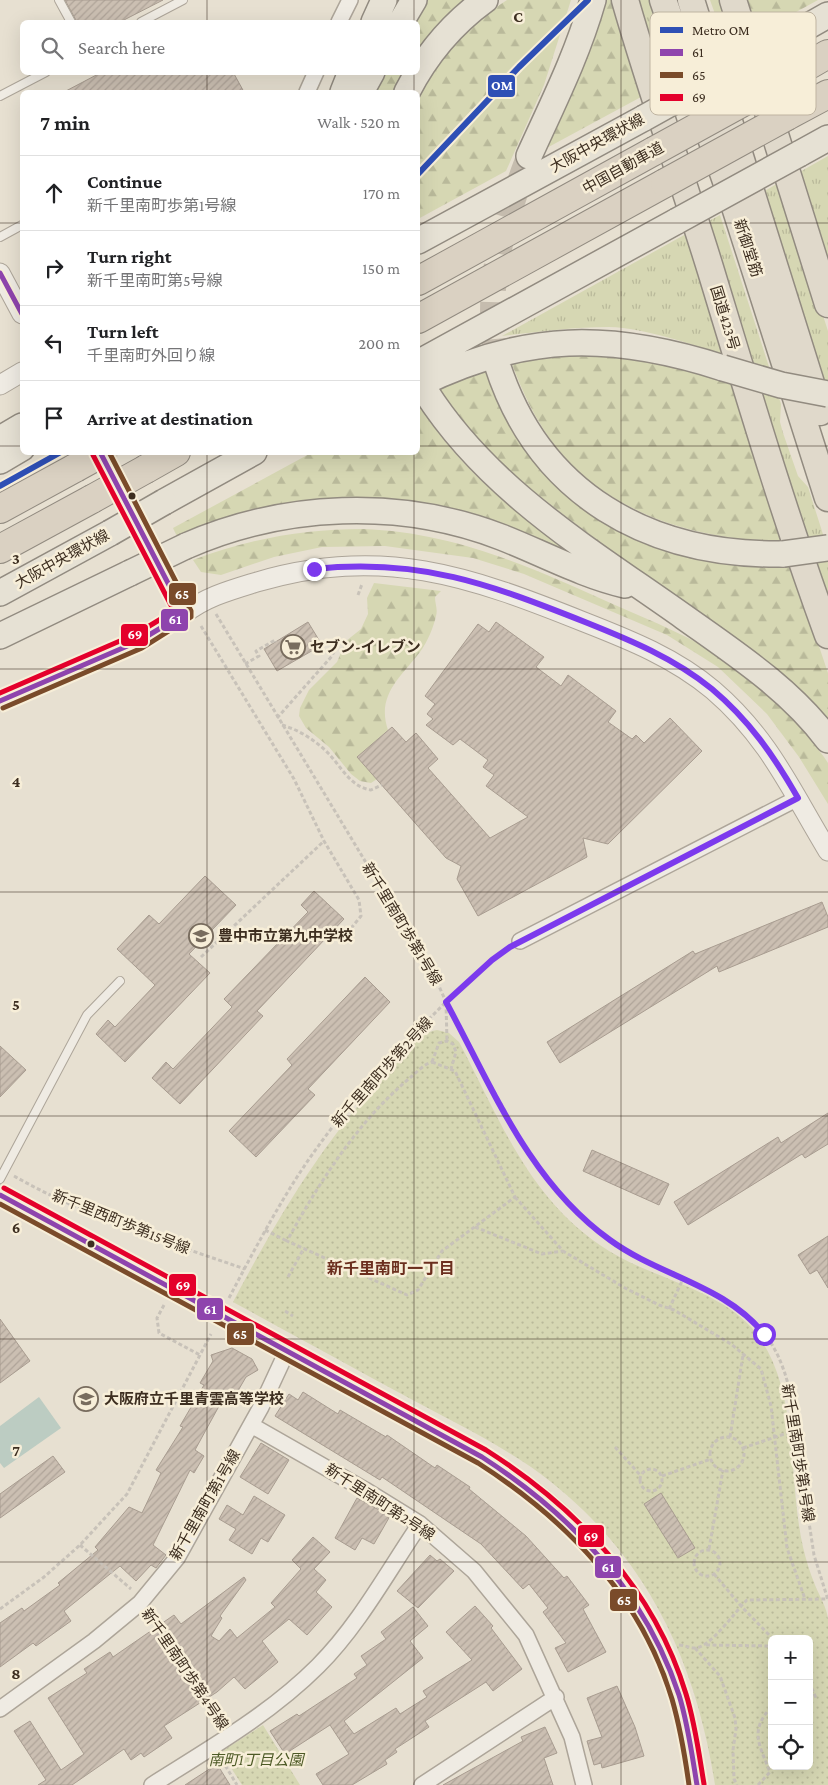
<!DOCTYPE html>
<meta charset="utf-8">
<style>
:root{--surface:#fff;--page:#f6f6f6;--text:#202124;--muted:#757577;--line:#e0e0e0}
body{margin:0;font-family:"Crimson Pro","Noto Sans JP",serif;background:var(--page);color:var(--text)}
.controls{position:absolute;right:15px;bottom:15px;display:grid;overflow:hidden;border-radius:8px;box-shadow:0 5px 20px #0002}
.controls button{width:45px;height:45px;display:grid;place-items:center;padding:0;border:0;border-bottom:1px solid var(--line);background:var(--surface);color:var(--text);font:25px sans-serif}
.stop{position:absolute;width:15px;height:15px;margin:-11px;border:4px solid #7c3aed;border-radius:50%;background:#fff}
.stop.end{background:#7c3aed;border-color:#fff;box-shadow:0 1px 5px #0008}
.list{margin:0;padding:0;list-style:none}
h2{display:flex;justify-content:space-between;align-items:center;height:65px;margin:0;padding:0 20px;font-size:21px}
h2 small{font-size:16px;font-weight:400;color:var(--muted)}
.list li{display:grid;grid-template-columns:32px 1fr auto;gap:15px;align-items:center;box-sizing:border-box;height:75px;padding:0 20px;border-top:1px solid var(--line)}
.list b{display:block;font-size:19px;white-space:nowrap}
.list p{margin:0;font-size:16px;white-space:nowrap;color:var(--muted)}
.list em{font-size:16px;font-style:normal;color:var(--muted)}
.icon{flex:none;width:28px;height:28px;fill:none;stroke:currentColor;stroke-width:2;stroke-linecap:round;stroke-linejoin:round}
.map{position:relative;flex:none;width:828px;height:1785px;overflow:hidden}
.search{position:absolute;background:var(--surface);box-shadow:0 5px 20px #0002;left:20px;top:20px;width:400px;height:55px;display:flex;align-items:center;gap:12px;box-sizing:border-box;padding:0 18px;border-radius:8px;color:var(--muted);font-size:19px}
.panel{position:absolute;background:var(--surface);box-shadow:0 5px 20px #0002;left:20px;top:90px;width:400px;height:365px;border-radius:8px}
.map>svg:first-child{display:block}
.grass{fill:url(#grass-tufts)}
.forest{fill:url(#forest-firs)}
.park{fill:url(#park-dots);fill-rule:evenodd}
.water{fill:#bcccc2}
.building{fill:url(#building-hatch);stroke:#a89c90}
.lines{fill:none;stroke-linecap:round;stroke-linejoin:round}
.primary-tunnel{stroke:#c5bcae;stroke-width:25;stroke-dasharray:25 12;stroke-linecap:butt}
.service-casing{stroke:#ada599;stroke-width:10}
.minor-casing{stroke:#ada599;stroke-width:18}
.tertiary-casing{stroke:#ada599;stroke-width:21}
.primary-casing{stroke:#928b80;stroke-width:28}
.trunk-casing{stroke:#928b80;stroke-width:29}
.motorway-casing{stroke:#928b80;stroke-width:30}
.path{stroke:#c8c2b9;stroke-width:3;stroke-dasharray:4 2.5;stroke-linecap:butt}
.service{stroke:#efebe3;stroke-width:8}
.minor{stroke:#efebe3;stroke-width:15}
.tertiary{stroke:#efebe3;stroke-width:19}
.primary{stroke:#e6e1d4;stroke-width:25}
.trunk{stroke:#e0d9cb;stroke-width:26}
.motorway{stroke:#dad1c2;stroke-width:28}
.primary-bridge-casing{stroke:#928b80;stroke-width:28;stroke-linecap:butt}
.motorway-bridge-casing{stroke:#928b80;stroke-width:30;stroke-linecap:butt}
.primary-bridge{stroke:#e6e1d4;stroke-width:25}
.motorway-bridge{stroke:#dad1c2;stroke-width:28}
.bus-1-casing{stroke:#f7eed8;stroke-width:9}
.bus-2-casing{stroke:#f7eed8;stroke-width:9}
.bus-3-casing{stroke:#f7eed8;stroke-width:9}
.bus-1{stroke:#8e44ad;stroke-width:5}
.bus-2{stroke:#7a4b2a;stroke-width:5}
.bus-3{stroke:#e4002b;stroke-width:5}
.metro-1-casing{stroke:#f7eed8;stroke-width:10}
.metro-1{stroke:#2e4fb5;stroke-width:6}
.route{stroke:#7c3aed;stroke-width:6}
.grid{fill:none;stroke:#3d2e20;stroke-width:1;stroke-opacity:0.55}
.bus-dot{fill:#3d2e20;stroke:#f7eed8;stroke-width:2}
.labels{text-anchor:middle;stroke-width:5;stroke-linejoin:round;paint-order:stroke}
.street-label{font-size:15px;fill:#3d2e20;stroke:#f7eed8}
.poi-label{font-size:15px;font-weight:bold;fill:#3d2e20;stroke:#f7eed8;text-anchor:start}
.park-label{font-size:15px;font-style:italic;fill:#4d5a26;stroke:#f7eed8}
.neighbourhood-label{font-size:16px;font-weight:bold;fill:#6b2e1e;stroke:#f7eed8}
.key{fill:#f7eed8;stroke:#bfb4a1;stroke-width:1}
.key-label{font-size:14px;fill:#3d2e20}
.grid-label{font-size:16px;text-anchor:middle;font-weight:bold;fill:#3d2e20;stroke:#f7eed8;stroke-width:5;stroke-linejoin:round;paint-order:stroke}
.line-badge{stroke:#f7eed8;stroke-width:2}
.badge-label{font-size:14px;text-anchor:middle;font-weight:bold;fill:#fff}
</style>
<div class="map">
<svg width="828" height="1785" viewBox="0 0 828 1785">
<defs>
<pattern id="grass-tufts" width="24" height="20" patternUnits="userSpaceOnUse" patternTransform="scale(1.25)"><rect width="24" height="20" fill="#d6d7b3"/><path d="M3 7l-1-3M5 7V3M7 7l1-3M15 17l-1-3M17 17v-4M19 17l1-3" fill="none" stroke="#b9b99a"/></pattern>
<pattern id="forest-firs" width="22" height="20" patternUnits="userSpaceOnUse" patternTransform="scale(1.25)"><rect width="22" height="20" fill="#d6d7b3"/><path d="M5 1l3.5 6h-7zM16 11l3.5 6h-7z" fill="#b9b99a"/></pattern>
<pattern id="park-dots" width="8" height="8" patternUnits="userSpaceOnUse" patternTransform="scale(1.25)"><rect width="8" height="8" fill="#d6d7b3"/><path d="M2 2h.1M6 6h.1" fill="none" stroke="#b9b99a" stroke-width="1.8" stroke-linecap="round"/></pattern>
<pattern id="building-hatch" width="6" height="6" patternUnits="userSpaceOnUse" patternTransform="scale(1.25)"><rect width="6" height="6" fill="#cbbfb2"/><path d="M-1 1l2-2M0 6l6-6M5 7l2-2" fill="none" stroke="#afa499"/></pattern>
</defs>
<rect width="100%" height="100%" fill="#e7e0d1"/>
<path class="grass" d="M632,0h20l25,77 -17,10z
M710,0h12l15,45 -17,9 -4,-8 4,-18z
M828,156v109l-30,-92z
M780,182l48,149v60l-65,-199z
M720,215l61,189 -1,18 3,11 15,43 10,11 20,63v60l-125,-386z
M686,234l38,121c-34,-11 -79,-27 -115,-28 -36,0 -72,5 -107,9z"/>
<path class="forest" d="M427,0h38l-33,31 -14,20v-29h-6z
M507,0h64l-27,85 -38,86 -88,48v-119l19,-34 21,-26 25,-24z
M602,0h10l29,97 -98,53z
M743,0h75l-64,35z
M382,73h22l-10,19h-24z
M606,353l50,8 78,22 51,157c-82,3 -177,-26 -229,-93 -21,-27 -34,-56 -46,-88z
M486,366l19,50 20,32 39,45 35,26 192,44 37,110v51c-66,-53 -132,-107 -198,-159 -70,-55 -147,-102 -193,-180z
M418,402c23,40 58,76 94,106 20,17 41,31 61,48l-154,-47 -239,33 -7,-14 138,-75 107,-1z
M363,529c91,3 170,39 252,76 38,17 78,32 112,56 37,27 69,59 97,96l4,6v41l-29,-47 -32,-43 -49,-47 -51,-32 -143,-61 -51,-16 -88,-12 -63,1 -48,10 -53,18 -20,-3 -8,-12c55,-21 111,-31 170,-31z
M374,583l67,8 -6,6c0,7 3,12 1,19 -2,10 -9,27 -16,36 -19,25 -44,43 -32,78l-29,26 18,23 -6,4 -11,-2 -9,-7 -22,-27 -23,-19 -7,-12 1,-8 9,-18 28,-28 9,-21 15,-12 7,-15 -1,-16z"/>
<path class="park" d="M437,1030l12,3 10,9c42,79 70,159 150,209 44,27 107,38 142,76 50,56 36,150 52,220 3,13 7,26 12,38 4,10 12,23 13,34 0,54 0,111 0,166h-113c-20,-131 -74,-240 -184,-318 -38,-26 -81,-47 -122,-69 -59,-32 -117,-64 -176,-96 46,-87 91,-162 158,-234 13,-15 26,-35 46,-38zM772,1639h37v127h-37z
M263,1725l37,60h-58l-21,-33z"/>
<path class="water" d="M39,1397l22,31 -57,40 -4,-5v-37z"/>
<path class="building" d="M65,0h98l-43,22h-43z
M102,72h131l11,20h-180z
M308,622l14,23 -45,26 -13,-22z
M496,622l48,35 -8,10 25,19 7,-11 48,36 -8,11 24,17 4,-4 8,8 26,-25 32,33 -94,93 -25,-6 4,19 -109,59 -21,-37 4,-13 -15,-8 -89,-101 35,-30 14,15 10,-9 22,26 -10,9 62,70 38,-21 -42,-31 8,-11 -11,-8 5,-7 -28,-21 -7,6 -27,-20 7,-6 -6,-5 8,-10 -10,-8 53,-72 11,8z
M205,876l31,29 -47,49 21,19 -85,89 -29,-28 12,-14 7,7 40,-42 -38,-36 32,-34 10,9z
M314,891l30,28 -87,92 6,5 -83,88 -28,-26 14,-16 7,7 59,-62 -8,-8 84,-87 -7,-7z
M822,902l6,15v10l-109,45 -2,-6 -157,97 -13,-21 146,-91 2,3z
M365,977l25,25 -82,87 7,6 -59,62 -27,-26 63,-66 -5,-6z
M0,1046l26,24 -26,27z
M828,1113v31l-23,14 -3,-4 -114,71 -14,-23 104,-65 3,6z
M592,1150l77,34 -10,21 -76,-34z
M828,1236v52l-11,-18 -7,4 -12,-19z
M0,1319l30,42 -30,22z
M232,1348l20,11 6,11 -12,7 -14,24 -8,-4 -29,53 9,6 -10,17 -4,-3 -37,75 13,10 -10,13 -5,-3 -15,16 -16,-15 -56,45 7,10 -35,25 -3,-3 -33,24v-44l22,-15 2,3 36,-26 -2,-2 40,-33 -3,-3 34,-40 13,6 19,-40 -5,-3 27,-43 -3,-1 24,-41 -4,-2 13,-22 -2,-6z
M303,1392l35,22 2,-4 46,27 1,-2 48,33 2,-3 33,22 -1,2 57,47 38,42 3,-2 22,29 -6,4 23,43 -38,20 -13,-24 11,-5 -23,-31 5,-4 -19,-24 -6,5 -42,-45 -99,-67 -2,3 -105,-64 14,-22 9,6z
M261,1443l28,17 -21,34 -28,-17z
M53,1456l12,16 -65,46v-24z
M661,1493l34,55 -17,10 -34,-54z
M254,1496l31,19 -17,27 -7,-4 -9,16 -23,-14 7,-11 -17,-10 8,-14 16,10z
M357,1498l33,18 -16,28 -12,-6 -7,12 -20,-12z
M313,1537l17,15 -16,17 12,11 -10,12 16,15 -25,28 -18,-16 -27,22 16,21 -33,27 -11,-12 -17,15 -53,34 8,12 -28,19 -3,-4 -10,7 -7,-11 -52,36h-34l8,-5 -32,-49 16,-10 31,49 23,-16 -36,-56 39,-25 -3,-4 26,-17 3,5 61,-42 7,9 63,-47 2,3 -26,36 2,2 -11,18 8,5 11,-12 7,9 38,-31 -4,-4 30,-34 -9,-9z
M430,1555l7,6 3,-2 14,12 -36,37 -21,-17z
M475,1606l18,20 -2,2 31,41 -29,22 -7,-9 -61,39 4,6 -34,22 2,3 -12,8 2,4 -35,21h-29l-7,-11 33,-20 -19,-29 -45,29 -15,-23 27,-17 2,2 58,-38 -3,-4 13,-9 -6,-9 25,-17 -5,-7 32,-25 15,19 -18,15 13,17 -79,63 10,13 42,-26 4,6 27,-17 -4,-6 49,-31 -26,-28z
M617,1686l18,41 9,29 -42,12 -1,-5 -7,2 -7,-24 15,-4 -15,-39z
M545,1727l12,26 -13,5 9,27h-110l80,-44 -2,-4z
M217,1764l13,21h-45z"/>
<g class="lines">
<path class="primary-tunnel" d="M497,364c-13,-80 4,-134 32,-208"/>
<defs>
<path id="service" d="M59,0l12,22
M141,22l42,-22
M0,96l46,-24
M0,237l22,-12
M0,1179l87,-164 33,-34"/>
<path id="minor" d="M339,22l11,-22
M307,92l9,-20
M520,941l278,-143
M251,1425l114,65 55,34 54,47 52,64 46,102 12,48
M0,1709l94,-68 46,-38 37,-45 84,-151 26,-56
M152,1785c57,-36 118,-71 166,-119 41,-41 70,-95 102,-142
M422,1785l134,-88"/>
<path id="tertiary" d="M0,273l22,41
M0,385l22,-13
M184,614c21,-17 47,-24 73,-32 125,-37 212,-6 327,40 46,18 91,36 129,68 56,48 78,100 115,161
M0,701l139,-60 45,-27 -17,-35 -67,-127
M0,1195l482,262c90,52 166,137 197,239 8,29 13,59 18,89"/>
<path id="primary" d="M374,22l10,-22
M401,22l13,-22
M766,50l62,-35
M343,92l8,-20
M361,92l11,-20
M407,92c18,-35 45,-68 78,-92
M799,154l29,-16
M529,156c24,-53 48,-100 64,-156
M418,241l226,-123
M418,363l259,-142
M497,364c42,131 152,192 286,190
M418,385c107,-53 193,-53 305,-17
M426,392c63,99 165,159 258,225 52,37 106,72 144,123
M0,439l22,-13
M0,461l22,-13
M164,502l90,-50
M186,546c98,-43 214,-48 315,-9 41,16 81,38 124,48
M0,593l110,-60
M0,636l130,-63"/>
<path id="trunk" d="M625,0c26,91 58,180 86,271 37,122 73,244 117,364
M663,0l73,210 92,288
M691,0l129,412
M733,0l95,304"/>
<path id="motorway" d="M776,84l52,-30
M787,116l41,-22
M418,281l236,-130
M418,319l247,-136
M146,469l30,-17
M0,509l75,-41
M0,549l92,-50"/>
</defs>
<use href="#service" class="service-casing"/>
<use href="#minor" class="minor-casing"/>
<use href="#tertiary" class="tertiary-casing"/>
<use href="#primary" class="primary-casing"/>
<use href="#trunk" class="trunk-casing"/>
<use href="#motorway" class="motorway-casing"/>
<path class="path" d="M358,595l4,-11
M216,614l219,363 11,25c19,36 38,72 58,107 17,32 34,64 60,91 25,26 53,46 85,63 63,33 118,41 139,121l26,171 14,45
M201,626l93,153 30,62 35,59 2,16 -22,27
M245,664l14,-8 -3,-5 19,-11 1,2
M277,718l55,-62 6,-14
M282,725c17,5 33,15 46,28 13,13 22,34 43,37l11,-5
M201,957l123,-116
M446,1003l1,38
M432,1062l23,9 60,126 -73,54 -24,39 -11,5 -120,-54c33,-60 71,-120 124,-164 6,-5 13,-13 21,-15z
M432,1062l7,-19 8,-2 6,3 3,8 -5,17
M14,1176c72,41 153,66 231,93
M515,1197l48,54 62,37 34,17 15,5 57,34 30,25 10,37 16,142 18,51
M475,1227l67,27 21,-3
M265,1230l22,11
M288,1277l16,-29
M229,1298c20,-38 40,-76 63,-113 38,-61 87,-116 138,-167 24,-24 48,-49 76,-68
M164,1305l-7,13 2,15 41,22
M669,1309l14,-30
M285,1311l8,5
M730,1437l13,-82
M710 1454a17 17 0 1 1 34 0a17 17 0 1 1-34 0Z
M615,1447l26,29
M743,1448l53,-18
M640 1480a11 11 0 1 1 22 0a11 11 0 1 1-22 0Z
M662,1476l49,-17
M80,1545l51,44
M709,1549l14,-79
M694 1563a13 13 0 1 1 26 0a13 13 0 1 1-26 0Z
M714,1574l27,32 32,33
M0,1609l44,-32 36,-32 47,-51 84,-160
M149,1616l73,107
M679,1645c6,0 10,3 15,3 16,1 42,-38 53,-48l81,-1
M706,1645l66,1
M695,1648l25,28 15,42 1,11 -3,21 1,29 3,6
M809,1682l7,16
M222,1760l15,25
M758,1785l12,-13c-11,-28 -21,-41 2,-66"/>
<use href="#service" class="service"/>
<use href="#minor" class="minor"/>
<use href="#tertiary" class="tertiary"/>
<use href="#primary" class="primary"/>
<use href="#trunk" class="trunk"/>
<use href="#motorway" class="motorway"/>
<defs>
<path id="primary-bridge" d="M644,118l122,-68
M677,221l122,-67
M723,368l58,17 47,9
M110,533l54,-31
M783,554l45,-6
M130,573l56,-27"/>
<path id="motorway-bridge" d="M654,151l122,-67
M665,183l122,-67
M75,468l29,-16
M92,499l54,-30"/>
</defs>
<use href="#primary-bridge" class="primary-bridge-casing"/>
<use href="#motorway-bridge" class="motorway-bridge-casing"/>
<use href="#primary-bridge" class="primary-bridge"/>
<use href="#motorway-bridge" class="motorway-bridge"/>
<defs>
<path id="bus-1" d="M0,273l22,41
M0,701l139,-60 45,-27 -84,-162
M0,1195l482,262c90,58 163,135 197,238 9,29 13,60 18,90"/>
<path id="bus-2" d="M3,708l139,-60 49,-31v-6l-82,-159
M0,1204l478,259c89,57 163,134 194,236 8,28 13,57 17,86"/>
<path id="bus-3" d="M0,693l136,-59 38,-23 -81,-156
M4,1188l482,262c91,58 168,138 200,244 9,29 13,60 18,90"/>
</defs>
<use href="#bus-1" class="bus-1-casing"/>
<use href="#bus-2" class="bus-2-casing"/>
<use href="#bus-3" class="bus-3-casing"/>
<use href="#bus-1" class="bus-1"/>
<use href="#bus-2" class="bus-2"/>
<use href="#bus-3" class="bus-3"/>
<defs>
<path id="metro-1" d="M418,174l101,-107 69,-67
M0,486l61,-34"/>
</defs>
<use href="#metro-1" class="metro-1-casing"/>
<use href="#metro-1" class="metro-1"/>
</g>
<g class="lines">
<path class="route" d="M314,569c107,-11 175,15 271,53 45,18 89,36 127,67 37,31 62,67 86,109l-288,149 -18,13 -46,42c46,85 83,180 164,238 49,36 115,45 154,94"/>
</g>
<path class="grid" d="M207,0v22M414,0v22M621,0v1785M207,72v20M414,72v20M0,223h22M418,223h410M0,446h22M418,446h410M207,452v1333M414,452v1333M0,669h828M0,892h828M0,1116h828M0,1339h828M0,1562h828"/>
<defs>
<symbol id="supermarket-ring" viewBox="-11 -11 22 22"><circle r="9.5" fill="#f7eed8" stroke="#786c5e" stroke-width="1.5"/><path d="M-6-5.5h2.5l.6 2H6L4.5 2H-2.5L-4.4-4H-6ZM-1.5 3.2a1.3 1.3 0 1 0 .1 0ZM3 3.2a1.3 1.3 0 1 0 .1 0Z" fill="#786c5e"/></symbol>
<symbol id="school-ring" viewBox="-11 -11 22 22"><circle r="9.5" fill="#f7eed8" stroke="#786c5e" stroke-width="1.5"/><path d="M0-5L7-2L0 1L-7-2ZM-4 1L0 2.5L4 1V4Q0 6-4 4Z" fill="#786c5e"/></symbol>
</defs>
<g fill-rule="evenodd">
<use href="#supermarket-ring" x="279" y="633" width="28" height="28"/>
<use href="#school-ring" x="187" y="922" width="28" height="28"/>
<use href="#school-ring" x="72" y="1385" width="28" height="28"/>
</g>
<g class="bus-dot">
<circle cx="132" cy="496" r="4.5"/>
<circle cx="91" cy="1244" r="4.5"/>
</g>
<g class="labels">
<g class="street-label">
<text transform="translate(597 143) rotate(-29)" y="5">大阪中央環状線</text>
<text transform="translate(623 168) rotate(-29)" y="5">中国自動車道</text>
<text transform="translate(748 248) rotate(72)" y="5">新御堂筋</text>
<text transform="translate(725 318) rotate(73)" y="5">国道423号</text>
<text transform="translate(62 559) rotate(-29)" y="5">大阪中央環状線</text>
<text transform="translate(402 924) rotate(59)" y="5">新千里南町歩第1号線</text>
<text transform="translate(382 1072) rotate(-48)" y="5">新千里南町歩第2号線</text>
<text transform="translate(121 1222) rotate(22)" y="5">新千里西町歩第15号線</text>
<text transform="translate(798 1453) rotate(81)" y="5">新千里南町歩第1号線</text>
<text transform="translate(380 1502) rotate(33)" y="5">新千里南町第2号線</text>
<text transform="translate(205 1505) rotate(-60)" y="5">新千里南町第1号線</text>
<text transform="translate(185 1669) rotate(56)" y="5">新千里南町歩第4号線</text>
</g>
<g class="poi-label">
<text x="310" y="652">セブン-イレブン</text>
<text x="218" y="941">豊中市立第九中学校</text>
<text x="104" y="1404">大阪府立千里青雲高等学校</text>
</g>
<g class="park-label">
<text x="256" y="1765">南町1丁目公園</text>
</g>
<g class="neighbourhood-label">
<text x="391" y="1274">新千里南町一丁目</text>
</g>
</g>
<rect x="650" y="12" width="166" height="103" rx="8" class="key"/>
<rect x="660" y="27" width="23" height="6" fill="#2e4fb5"/>
<rect x="660" y="49" width="23" height="7" fill="#8e44ad"/>
<rect x="660" y="72" width="23" height="6" fill="#7a4b2a"/>
<rect x="660" y="94" width="23" height="7" fill="#e4002b"/>
<g class="key-label">
<text x="692" y="35">Metro OM</text>
<text x="692" y="57">61</text>
<text x="692" y="80">65</text>
<text x="692" y="102">69</text>
</g>
<g class="grid-label">
<text x="518" y="22">C</text>
<text x="16" y="564">3</text>
<text x="16" y="787">4</text>
<text x="16" y="1010">5</text>
<text x="16" y="1233">6</text>
<text x="16" y="1456">7</text>
<text x="16" y="1679">8</text>
</g>
<g class="line-badge">
<rect x="487" y="74" width="29" height="24" rx="5" fill="#2e4fb5"/>
<rect x="168" y="582" width="29" height="24" rx="5" fill="#7a4b2a"/>
<rect x="160" y="608" width="29" height="24" rx="5" fill="#8e44ad"/>
<rect x="120" y="623" width="29" height="24" rx="5" fill="#e4002b"/>
<rect x="168" y="1273" width="29" height="24" rx="5" fill="#e4002b"/>
<rect x="196" y="1297" width="28" height="24" rx="5" fill="#8e44ad"/>
<rect x="226" y="1322" width="29" height="24" rx="5" fill="#7a4b2a"/>
<rect x="577" y="1524" width="28" height="24" rx="5" fill="#e4002b"/>
<rect x="594" y="1555" width="28" height="24" rx="5" fill="#8e44ad"/>
<rect x="609" y="1588" width="29" height="24" rx="5" fill="#7a4b2a"/>
</g>
<g class="badge-label">
<text x="502" y="90">OM</text>
<text x="182" y="599">65</text>
<text x="175" y="624">61</text>
<text x="135" y="639">69</text>
<text x="183" y="1290">69</text>
<text x="210" y="1314">61</text>
<text x="240" y="1339">65</text>
<text x="591" y="1541">69</text>
<text x="608" y="1572">61</text>
<text x="624" y="1605">65</text>
</g>
</svg>
<div class="controls">
<button>+</button>
<button>−</button>
<button><svg class="icon" aria-label="locate" viewBox="0 0 24 24"><circle cx="12" cy="12" r="6"/><path d="M12 2v4M12 18v4M2 12h4M18 12h4"/></svg></button>
</div>
<div class="stop" style="left:764px;top:1334px"></div>
<div class="stop end" style="left:314px;top:569px"></div>
<div class="search"><svg class="icon" aria-label="search" viewBox="0 0 24 24"><circle cx="10" cy="10" r="6"/><path d="M15 15l6 6"/></svg>Search here</div>
<section class="panel">
<h2>7 min<small>Walk · 520 m</small></h2>
<ul class="list">
<li><svg class="icon" aria-label="ahead" viewBox="0 0 24 24"><path d="M12 20V5M6 11l6-6 6 6"/></svg><div><b>Continue</b><p>新千里南町歩第1号線</p></div><em>170 m</em></li>
<li><svg class="icon" aria-label="right" viewBox="0 0 24 24"><path d="M7 20v-9h11M14 6l5 5-5 5"/></svg><div><b>Turn right</b><p>新千里南町第5号線</p></div><em>150 m</em></li>
<li><svg class="icon" aria-label="left" viewBox="0 0 24 24"><path d="M17 20v-9H6M10 6l-5 5 5 5"/></svg><div><b>Turn left</b><p>千里南町外回り線</p></div><em>200 m</em></li>
<li><svg class="icon" aria-label="arrive" viewBox="0 0 24 24"><path d="M6 21V4h12l-3 4 3 4H6"/></svg><div><b>Arrive at destination</b></div></li>
</ul>
</section>
</div>
